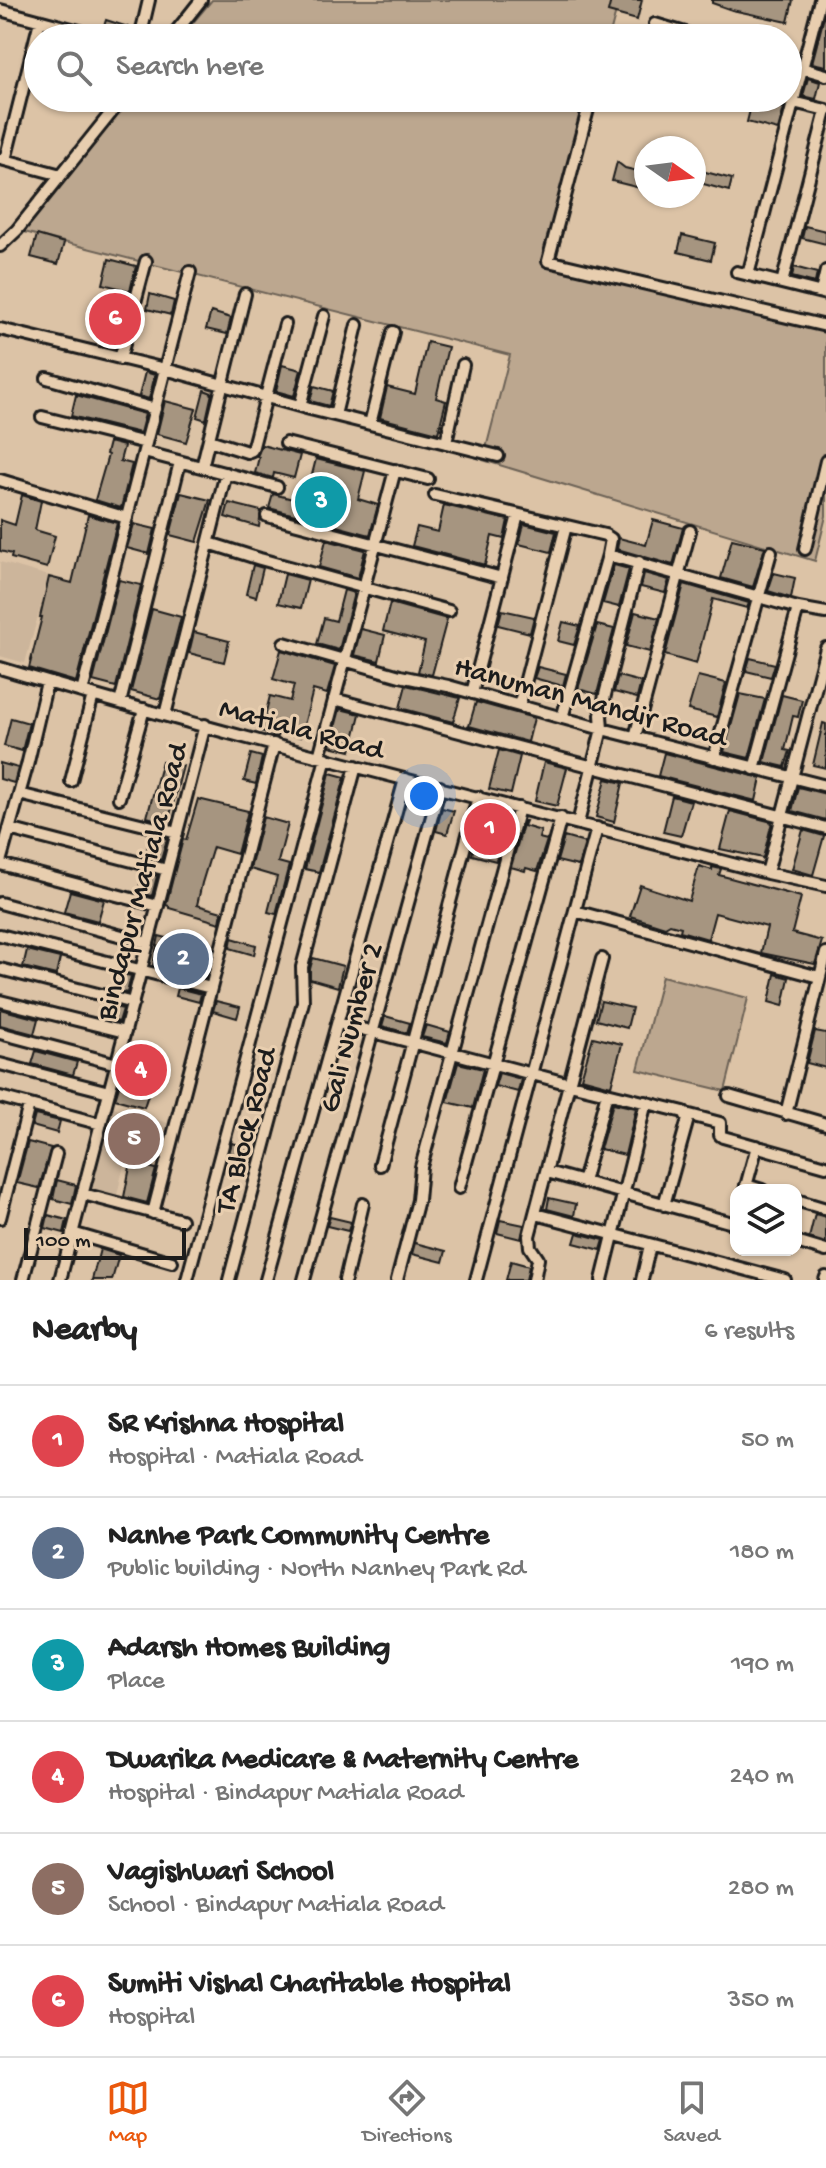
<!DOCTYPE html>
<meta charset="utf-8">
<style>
:root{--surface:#fff;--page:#f6f6f6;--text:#222;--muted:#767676;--line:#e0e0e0;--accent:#ea580c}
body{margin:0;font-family:"Gochi Hand",sans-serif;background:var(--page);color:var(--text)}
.controls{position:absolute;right:24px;bottom:24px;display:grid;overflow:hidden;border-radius:16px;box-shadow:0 2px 6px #0004}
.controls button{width:72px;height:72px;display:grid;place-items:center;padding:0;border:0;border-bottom:2px solid var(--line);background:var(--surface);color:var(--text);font:40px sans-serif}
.compass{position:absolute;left:634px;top:136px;width:72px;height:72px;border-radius:50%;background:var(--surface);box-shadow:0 2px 6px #0004;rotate:104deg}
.scale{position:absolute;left:24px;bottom:20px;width:162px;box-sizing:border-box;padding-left:8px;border:4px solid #1c1c1c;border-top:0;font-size:22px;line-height:28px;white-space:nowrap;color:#1c1c1c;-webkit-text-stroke:6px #e8ceaf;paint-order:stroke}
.you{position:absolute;left:424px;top:796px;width:28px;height:28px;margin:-20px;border:6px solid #fff;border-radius:50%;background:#1a73e8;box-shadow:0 0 0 12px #1a73e833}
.badge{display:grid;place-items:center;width:52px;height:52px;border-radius:50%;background:var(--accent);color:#fff;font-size:26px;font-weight:700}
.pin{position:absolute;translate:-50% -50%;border:4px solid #fff;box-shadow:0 2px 8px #0006}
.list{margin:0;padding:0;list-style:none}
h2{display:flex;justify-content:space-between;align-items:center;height:104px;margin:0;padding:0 32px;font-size:34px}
h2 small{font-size:26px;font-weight:400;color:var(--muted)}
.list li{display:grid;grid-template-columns:52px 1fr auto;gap:24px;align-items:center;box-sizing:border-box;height:112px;padding:0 32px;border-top:2px solid var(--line)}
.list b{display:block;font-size:30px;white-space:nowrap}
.list p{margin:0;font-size:26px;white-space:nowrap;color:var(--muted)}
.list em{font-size:26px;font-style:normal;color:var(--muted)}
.icon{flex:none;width:44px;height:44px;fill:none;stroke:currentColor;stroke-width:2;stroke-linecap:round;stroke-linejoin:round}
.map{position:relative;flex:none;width:826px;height:1280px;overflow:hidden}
.search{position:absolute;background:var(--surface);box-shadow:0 2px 6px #0004;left:24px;right:24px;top:24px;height:88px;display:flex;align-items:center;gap:20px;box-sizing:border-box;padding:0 28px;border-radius:44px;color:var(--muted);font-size:30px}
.sheet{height:776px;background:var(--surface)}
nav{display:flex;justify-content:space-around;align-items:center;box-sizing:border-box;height:112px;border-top:2px solid var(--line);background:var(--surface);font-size:22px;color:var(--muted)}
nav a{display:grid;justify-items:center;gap:4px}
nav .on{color:var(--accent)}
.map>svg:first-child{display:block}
.built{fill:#ccb59b}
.green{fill:#bca78f;stroke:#6c6256;stroke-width:2}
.building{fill:#a69580;stroke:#1c1c1c;stroke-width:2}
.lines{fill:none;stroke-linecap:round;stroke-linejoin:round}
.minor-casing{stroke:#1c1c1c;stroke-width:16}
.minor{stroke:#e8ceaf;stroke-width:10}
.labels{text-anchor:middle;stroke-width:6;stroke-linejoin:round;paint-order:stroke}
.street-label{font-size:30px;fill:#1c1c1c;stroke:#e8ceaf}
</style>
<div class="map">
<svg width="826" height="1280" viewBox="0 0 826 1280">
<rect width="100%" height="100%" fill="#dcc3a6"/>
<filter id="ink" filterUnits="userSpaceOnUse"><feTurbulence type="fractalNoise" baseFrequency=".0125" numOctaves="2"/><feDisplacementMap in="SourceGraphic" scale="16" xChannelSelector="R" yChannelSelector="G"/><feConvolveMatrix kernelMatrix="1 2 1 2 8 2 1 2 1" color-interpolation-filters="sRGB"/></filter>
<g filter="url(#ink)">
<path class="built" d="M0,562l49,14 -24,87 -25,-7z
M113,1107l55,16 -12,40 -30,-7 -9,39 -26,-5z"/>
<path class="green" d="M212,0h407l-10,38h-429z
M130,98h465l-40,166 271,64v188l-11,45 -332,-101 27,-105 -490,-124z
M662,976l86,22 -23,93 -87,-21z"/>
<path class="building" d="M611,0h31l-5,20 -29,-8z
M712,0h81l-5,22 -56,-12 -20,-7z
M825,13h1v53l-14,-3z
M106,20l28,9 -2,8 -29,-8z
M808,78l12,4 -4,17 -13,-3z
M753,98h16l3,6 12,4 -6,22 -31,-8z
M617,162l8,6 21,5 -2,16 -32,-8z
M698,170l34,9 -3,12 -33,-9z
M805,226l21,5v13l-24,-6z
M37,235l27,8 -6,21 -27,-7z
M682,235l33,8 -4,17 -33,-8z
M109,259l27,7 -6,25 -27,-7z
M794,267l23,6 -2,10 -23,-6z
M150,294l24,7 -3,14 -24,-6z
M97,304l27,8 -4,18 -27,-8z
M211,312l20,6 -4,16 -21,-5z
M427,342l21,5 -12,51 10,3 -8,32 -58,-15 7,-31 28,7z
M282,365l19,5 -7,26 -18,-5z
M145,372l10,3 -6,24 -10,-3z
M314,386l19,5 -4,15 -19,-5z
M204,390l8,3 -6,27 -9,-3z
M76,395l69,19 -5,19 -69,-17z
M165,401l31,8 -10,33 -29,-8z
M109,442l15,4 -4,15 12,3 -11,44 -26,-8 13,-45 -2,-1z
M262,445l38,10 -6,23 -20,-5 -1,5 -18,-5 4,-16 -2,-1z
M316,459l49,12 -7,28 20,6 -8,30 -101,-27 4,-14 32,8z
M181,493l29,7 -13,42 -27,-7z
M22,495l19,6 -6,29 20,6 -8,32 -36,-10 1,-4 -12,-3v-31l15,5z
M229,503l32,8 -2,16 -34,-10z
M444,505l64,15 -4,19 -12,-3 -7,29 -73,-19 5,-19 21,5z
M88,515l29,8 -41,159 -47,-14 13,-51h-2l9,-40 23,6z
M653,520l30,8 -10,37 -56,-16 2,-11 27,7z
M134,524l21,5 -6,25 -22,-6z
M524,524l32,8 -5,20 -32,-8z
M732,539l33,8 -12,40 -32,-9z
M326,540l39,10 -7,28 -39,-11z
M253,565l10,3 -7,29 -10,-3z
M614,565l15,4 -10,38 -16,-4z
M644,573l25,7 -4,13 -24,-6z
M774,573l21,5 -4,20 -23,-7z
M285,574l23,6 -7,28 -23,-5z
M119,580l22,5 -25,102 -23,-6z
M684,584l65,19 -2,5 -34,-9 -17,65 -31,-9z
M344,590l10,3 -15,57 -22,-6 7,-26 12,3z
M390,603l57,16 -15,56 -14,-3 7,-30 -42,-11z
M152,609l29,8 -21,82 -29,-8z
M502,610l32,7 -4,16 -32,-8z
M635,612l24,6 -9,34 -24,-6z
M563,622l17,4 -6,19 -16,-4z
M597,625l17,4 -17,65 -19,-5z
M361,629l24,6 -6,26 -25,-6z
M194,632l35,9 -5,21 -35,-9z
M281,650l54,16 -8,28 -14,-4 -12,47 -22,-5 -1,4 -17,-5 9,-35 20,5 4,-16 -21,-6z
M750,658l25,6 -4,13 -25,-6z
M538,667l28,7 -3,12 -29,-8z
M618,676l23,6 -4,16 -23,-6z
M698,676l28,7 -9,34 -29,-7z
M406,685l54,13 -7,24 -53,-14z
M740,694l25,5 -16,59 -25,-6z
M782,695l20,5 -4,17 -5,-1 -8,34 5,1 -5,16 -21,-5z
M476,702l58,16 -6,24 -59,-16z
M340,709l20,5 -9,37 -21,-5z
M11,718l18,5 -7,28 -18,-5z
M823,723l3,1v44l-13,-3z
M499,750l21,6 -9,38 -22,-5z
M664,753l97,25 -5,23 -98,-25z
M251,754l11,3 -6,27 -12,-3z
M162,761l21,5 -15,57 -21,-6z
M544,762l23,6 -10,38 -22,-5z
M0,763l18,5 -4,15 -14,-4z
M330,773l15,4 -26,95 -14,-3z
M606,779l17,4 -9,39 -18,-5z
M798,787l28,7v26l-34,-9z
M672,796l19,5 -10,35 -18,-4z
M198,799l50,12 -11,43 -24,-7 -11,36 -5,22 25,7 -2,11 -51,-15v-2l-3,-1 17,-66 3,1z
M442,808l12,3 -7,23 -11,-3z
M730,811l42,11 -9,36 -43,-9z
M482,812l26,7 -12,42 -24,-6z
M263,817l25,7 -10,38 11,3 -13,49 -8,-2 9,-35 -27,-8z
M524,821h2l-2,5 17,5 -2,7 8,2 -10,31 -11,-3 -1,3 -14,-4z
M803,830l21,6 -11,39 -21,-6z
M151,835l16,4 -6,21 -16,-4z
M564,837l21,6 -7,23 -21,-5z
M699,866l13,4v-3l9,2 -2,6 82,22 -9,36 30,8 -7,23 -54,-11 6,-26 -52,-14 -7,26 -28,-8 1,-4 -11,-3 -5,3 -35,-11 10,-31 49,16z
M143,872l14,4 -5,20 -14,-4z
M70,891l34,9 -6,21 -34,-9z
M159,936l54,14 -8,28 -52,-13z
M232,938l24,7 -2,10 -24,-7z
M27,950l33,8 -4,17 -33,-8z
M313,958l30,8 -5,21 -28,-8v-10z
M119,973l12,3 -4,17 -12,-3z
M775,974l14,4 -6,28 -14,-4z
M178,988l23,6 -2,8 -23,-6z
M216,1001l24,6 -3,11 -24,-7z
M601,1001l31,7 -5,20 -31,-8z
M103,1004l20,5 -4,13 -20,-5z
M0,1009l38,10 -4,15 -34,-9z
M385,1016l25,7 -3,10 -25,-7z
M426,1025l24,7 -3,11 -25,-6z
M815,1031l11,2v35l-19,-5z
M593,1037l29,7 -11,42 -30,-8z
M131,1046l30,9 -17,52 -29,-8z
M36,1051l41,11 -4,13 -41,-11z
M458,1063l25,6 -10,39 -26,-6z
M499,1073l22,6 -3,13 -23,-6z
M613,1103l23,5 -11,47 -25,-6z
M35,1115l25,6 -3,12 -25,-7z
M28,1142l23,6 -12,40 -22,-5z
M232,1143l24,6 -4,13 -24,-6z
M131,1162l25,7 -9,34 -23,-6z
M57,1180l19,5 -4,19 -19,-5z
M549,1198l27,6 -2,12 -27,-7z
M815,1214l11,3v26l-17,-5z
M48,1215l19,5 -3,13 -19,-5z
M330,1217l21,5 -3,9 -21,-5z
M500,1220l24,5 -3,14 -24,-6z
M577,1233l27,7 -3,10 -27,-7z
M415,1243l31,8 -3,11 -31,-8z
M100,1249l19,6 -7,25h-20z
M511,1261l18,5 -3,14h-20z"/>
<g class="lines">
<defs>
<path id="minor" d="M0,10l106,28
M655,24l47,14
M140,38l9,-38
M171,38l30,-38
M788,64l38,11
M591,98l-43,163 278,65
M777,98l49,12
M1,159l60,16
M5,160l35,-139
M0,246l17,-16 106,-132
M737,272l89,22
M748,275l72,-275
M782,283l44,-172
M821,292l5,-21
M0,329l165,40 145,40 188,47
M120,359l26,-98
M47,378l108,31
M300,406l24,-90
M335,415l22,-90
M42,417l104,26
M370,424l23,-92
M209,440l38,12 5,-2 33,-126
M286,443l142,36
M446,443l17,-78
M144,452l133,35
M202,467l43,-173
M0,480l127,38
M435,495l170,40 6,4 -3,16 -46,163
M267,516l235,62
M209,543l51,16 189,52
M805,549l21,-88
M608,555l190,53 28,5
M284,643l116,33 48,10 154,43 224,57
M0,668c253,76 511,137 767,205l59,13
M82,692l108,-420
M472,693l46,-178
M334,699l492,129
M120,703l60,-241
M519,706l47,-180
M165,715l61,-242
M635,737l55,-206
M319,757l76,-287
M714,758l57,-206
M754,769l44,-161
M71,781l22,-86
M19,794l158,39
M119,798l25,-89
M578,823l24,-94 -1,-14 4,-20 34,-133
M9,829l158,41
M0,862l27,-96 20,-84
M0,864l158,42
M767,873l59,-225
M0,903l148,40
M575,911l244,66
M0,935l211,53
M0,969l133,34
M0,1001l125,31
M339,1023l231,61 114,28 4,7 -24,86
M0,1033l117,31
M0,1064l109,28
M729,1096l97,28
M0,1097l101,27
M686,1114l34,9v12l3,2 103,29
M786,1114l40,-161
M380,1165l98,-368
M547,1172l189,52
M583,1182l24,-89
M746,1185l16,5
M459,1188l102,-370
M745,1190l12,-44
M83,1194l98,26
M796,1200l30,9
M153,1213l121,-469
M536,1214l249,66
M0,1218l29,-113
M72,1233l100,29
M796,1242l30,9
M23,1280l33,-126
M60,1280l145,-555
M187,1280l139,-522
M229,1280l74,-278 -1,-35 54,-201
M266,1280l139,-501
M304,1280l136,-493
M345,1280l18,-76
M397,1280l21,-80 3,-33 98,-359
M476,1280l121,-452
M534,1280l4,-21 -8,-12 -1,-11 73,-277
M602,1280l44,-178
M642,1280l8,-35
M825,1280l1,-3"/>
</defs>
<use href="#minor" class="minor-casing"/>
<use href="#minor" class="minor"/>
</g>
</g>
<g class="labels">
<g class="street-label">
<text transform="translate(591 700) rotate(15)" y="10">Hanuman Mandir Road</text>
<text transform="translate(302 727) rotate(15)" y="10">Matiala Road</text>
<text transform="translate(140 881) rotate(-75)" y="10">Bindapur Matiala Road</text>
<text transform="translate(349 1027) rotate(-75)" y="10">Gali Number 2</text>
<text transform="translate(244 1130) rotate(-75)" y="10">TA Block Road</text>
</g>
</g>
</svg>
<div class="controls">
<button><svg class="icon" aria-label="layers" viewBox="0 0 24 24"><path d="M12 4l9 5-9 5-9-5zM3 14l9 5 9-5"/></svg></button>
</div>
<svg class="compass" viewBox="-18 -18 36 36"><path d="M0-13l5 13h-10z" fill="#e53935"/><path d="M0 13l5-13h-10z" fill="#767676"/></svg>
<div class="scale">100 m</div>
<div class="you"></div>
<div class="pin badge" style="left:490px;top:829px;background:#e0444e">1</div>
<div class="pin badge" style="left:183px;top:959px;background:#5c6f8a">2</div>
<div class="pin badge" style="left:321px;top:502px;background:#0f9aa8">3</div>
<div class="pin badge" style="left:141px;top:1070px;background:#e0444e">4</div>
<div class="pin badge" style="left:134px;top:1139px;background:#8d6e63">5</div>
<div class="pin badge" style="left:115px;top:319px;background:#e0444e">6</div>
<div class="search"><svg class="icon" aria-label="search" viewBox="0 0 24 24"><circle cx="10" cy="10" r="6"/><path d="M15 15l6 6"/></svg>Search here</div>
</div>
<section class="sheet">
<h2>Nearby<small>6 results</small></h2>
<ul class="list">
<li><span class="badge" style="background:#e0444e">1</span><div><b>SR Krishna Hospital</b><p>Hospital · Matiala Road</p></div><em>50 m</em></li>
<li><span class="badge" style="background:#5c6f8a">2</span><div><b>Nanhe Park Community Centre</b><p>Public building · North Nanhey Park Rd</p></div><em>180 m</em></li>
<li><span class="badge" style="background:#0f9aa8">3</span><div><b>Adarsh Homes Building</b><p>Place</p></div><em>190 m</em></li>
<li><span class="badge" style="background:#e0444e">4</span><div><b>Dwarika Medicare &amp; Maternity Centre</b><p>Hospital · Bindapur Matiala Road</p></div><em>240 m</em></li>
<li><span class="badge" style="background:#8d6e63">5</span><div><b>Vagishwari School</b><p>School · Bindapur Matiala Road</p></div><em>280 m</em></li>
<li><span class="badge" style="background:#e0444e">6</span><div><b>Sumiti Vishal Charitable Hospital</b><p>Hospital</p></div><em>350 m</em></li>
</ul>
</section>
<nav>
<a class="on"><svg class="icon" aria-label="map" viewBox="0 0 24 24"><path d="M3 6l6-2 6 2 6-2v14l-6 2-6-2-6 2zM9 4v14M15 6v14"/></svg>Map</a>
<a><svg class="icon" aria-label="directions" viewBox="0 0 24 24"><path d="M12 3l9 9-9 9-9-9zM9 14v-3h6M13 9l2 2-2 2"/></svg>Directions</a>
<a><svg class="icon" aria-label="saved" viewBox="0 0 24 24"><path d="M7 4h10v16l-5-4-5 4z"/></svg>Saved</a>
</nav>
